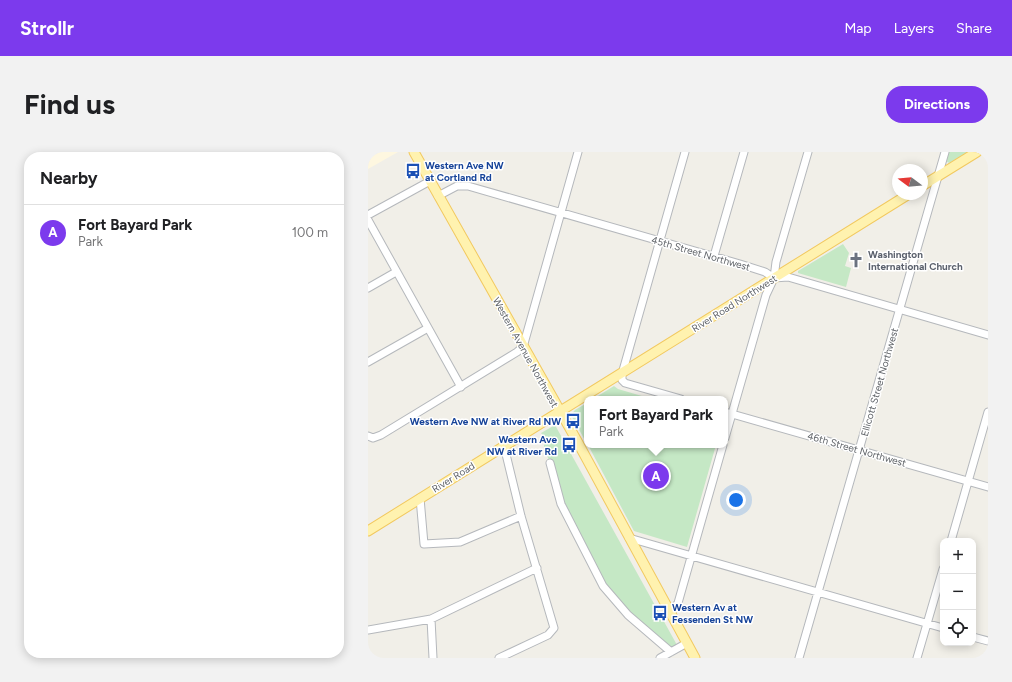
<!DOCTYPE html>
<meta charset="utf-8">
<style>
:root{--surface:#fff;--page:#f2f2f2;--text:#202124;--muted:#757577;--line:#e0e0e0;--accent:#7c3aed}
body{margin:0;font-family:Figtree,sans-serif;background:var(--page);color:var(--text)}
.controls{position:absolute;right:12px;bottom:12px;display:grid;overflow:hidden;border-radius:8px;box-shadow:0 2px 10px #0003}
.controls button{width:36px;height:36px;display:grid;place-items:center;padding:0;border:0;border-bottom:1px solid var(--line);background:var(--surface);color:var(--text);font:20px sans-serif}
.compass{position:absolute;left:524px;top:12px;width:36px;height:36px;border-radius:50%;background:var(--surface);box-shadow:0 2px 10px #0003;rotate:286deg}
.you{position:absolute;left:368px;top:348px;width:14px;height:14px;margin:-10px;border:3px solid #fff;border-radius:50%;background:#1a73e8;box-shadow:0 0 0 6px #1a73e833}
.badge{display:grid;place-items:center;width:26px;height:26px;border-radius:50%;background:var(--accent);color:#fff;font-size:13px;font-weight:700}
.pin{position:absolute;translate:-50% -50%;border:2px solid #fff;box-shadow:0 1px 4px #0006}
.popup{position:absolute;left:216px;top:244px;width:144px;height:52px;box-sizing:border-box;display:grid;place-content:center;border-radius:8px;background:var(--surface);filter:drop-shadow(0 1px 3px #0005);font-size:13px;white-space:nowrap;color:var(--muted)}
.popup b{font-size:15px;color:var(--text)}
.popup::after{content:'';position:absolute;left:50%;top:100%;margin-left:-8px;border:8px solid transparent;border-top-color:var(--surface)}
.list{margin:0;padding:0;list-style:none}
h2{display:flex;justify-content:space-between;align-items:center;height:52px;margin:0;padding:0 16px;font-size:17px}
h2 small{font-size:13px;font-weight:400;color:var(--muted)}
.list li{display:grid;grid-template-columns:26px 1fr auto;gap:12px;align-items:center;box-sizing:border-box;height:56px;padding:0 16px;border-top:1px solid var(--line)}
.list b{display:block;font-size:15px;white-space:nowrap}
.list p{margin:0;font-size:13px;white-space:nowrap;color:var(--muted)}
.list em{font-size:13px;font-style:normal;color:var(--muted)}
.icon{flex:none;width:22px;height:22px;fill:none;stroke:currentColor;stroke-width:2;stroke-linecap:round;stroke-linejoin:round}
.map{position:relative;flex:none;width:620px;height:506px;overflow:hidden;border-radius:16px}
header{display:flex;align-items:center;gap:24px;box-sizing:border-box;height:56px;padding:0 20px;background:var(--accent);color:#fff}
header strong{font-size:19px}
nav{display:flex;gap:22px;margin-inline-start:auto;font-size:14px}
.intro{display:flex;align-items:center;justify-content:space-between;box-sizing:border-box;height:96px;padding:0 24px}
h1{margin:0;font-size:28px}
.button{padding:10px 18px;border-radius:16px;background:var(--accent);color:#fff;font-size:14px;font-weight:700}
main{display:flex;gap:24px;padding:0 24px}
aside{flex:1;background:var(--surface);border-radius:16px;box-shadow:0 2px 10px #0003}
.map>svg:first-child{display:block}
.commercial{fill:#fef7e0}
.green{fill:#c5e8c5}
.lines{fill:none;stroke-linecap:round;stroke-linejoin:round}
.minor-casing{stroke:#b5b8bc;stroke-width:9}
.major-casing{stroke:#f2c960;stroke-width:11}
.minor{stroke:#fff;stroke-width:7}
.major{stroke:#fff2af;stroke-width:9}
.labels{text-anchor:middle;stroke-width:3;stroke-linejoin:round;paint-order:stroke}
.transit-label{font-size:10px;font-weight:bold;fill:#164399;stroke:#fff;text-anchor:start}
.street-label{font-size:10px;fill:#5f6368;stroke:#fff}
.worship-label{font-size:10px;font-weight:bold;fill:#5b616d;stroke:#fff;text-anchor:start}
</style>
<header>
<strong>Strollr</strong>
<nav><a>Map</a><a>Layers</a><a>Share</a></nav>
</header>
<div class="intro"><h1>Find us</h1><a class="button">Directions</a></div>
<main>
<aside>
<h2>Nearby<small></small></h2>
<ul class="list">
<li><span class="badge">A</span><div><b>Fort Bayard Park</b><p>Park</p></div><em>100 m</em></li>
</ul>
</aside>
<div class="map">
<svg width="620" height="506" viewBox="0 0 620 506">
<rect width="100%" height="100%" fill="#f1efe8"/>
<path class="commercial" d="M0,0h30l-30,17z"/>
<path class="green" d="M581,0h19l-19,11 -3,-2z
M475,92l6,9 -4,13 6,2 -5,19 -48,-14v-2z
M246,234l4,3 34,10h-59z
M219,251v41l-16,-29 4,-5z
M187,273l122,220 -5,2 -5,-2 -31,-26 -31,-33 -41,-80 -11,-37 -9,-20v-12l-3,-4z
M220,293h128l-29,102 -53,-16z"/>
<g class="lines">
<defs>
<path id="minor" d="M70,44l19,-10h11l272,78 25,8 9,6 14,-1 200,58
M0,63l62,-34
M0,68l93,167
M346,104l30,-104
M0,136l28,-16
M0,210l60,-34
M313,247l-56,-16 -3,-3v-6l63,-222
M357,260l263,75
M0,284l5,2 8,-3 136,-83 6,-5 55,-195
M357,286l41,-143 8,-17 2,-16 32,-110
M182,311l11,41 42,82 25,29 43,37
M52,346l4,46 36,-2 61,-26
M261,386l314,90
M583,389l37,-129
M302,462l8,-11 45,-158
M63,467l2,39
M0,478l63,-11 106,-51
M605,485l15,4
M131,506l49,-23 6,-7 -33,-112 -17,-70
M292,506l27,-15
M431,506l146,-506
M549,506l26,-89"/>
<path id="major" d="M46,0l163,289 118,217
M554,34l55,-34
M0,379l541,-337"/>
</defs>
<use href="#minor" class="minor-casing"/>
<use href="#major" class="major-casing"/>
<use href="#minor" class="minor"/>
<use href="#major" class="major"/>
</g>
<defs>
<symbol id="bus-bare" viewBox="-9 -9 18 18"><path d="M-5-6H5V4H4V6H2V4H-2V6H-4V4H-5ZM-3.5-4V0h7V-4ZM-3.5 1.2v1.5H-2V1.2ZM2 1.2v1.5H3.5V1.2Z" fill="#1a4fb4" stroke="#fff" stroke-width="2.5" paint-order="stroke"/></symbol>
<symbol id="church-bare" viewBox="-9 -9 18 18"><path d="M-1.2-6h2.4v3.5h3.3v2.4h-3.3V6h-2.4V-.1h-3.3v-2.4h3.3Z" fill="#6b7280" stroke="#fff" stroke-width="2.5" paint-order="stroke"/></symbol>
</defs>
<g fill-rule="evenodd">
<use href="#bus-bare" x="34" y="8" width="22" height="22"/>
<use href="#church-bare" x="477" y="97" width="22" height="22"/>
<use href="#bus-bare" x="194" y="258" width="22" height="22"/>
<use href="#bus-bare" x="190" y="282" width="22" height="22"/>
<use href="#bus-bare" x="281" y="450" width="22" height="22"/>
</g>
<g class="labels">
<g class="transit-label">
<text x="57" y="17">Western Ave NW<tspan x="57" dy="12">at Cortland Rd</tspan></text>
<text x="193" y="273" text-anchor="end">Western Ave NW at River Rd NW</text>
<text x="189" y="291" text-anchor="end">Western Ave<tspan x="189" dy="12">NW at River Rd</tspan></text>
<text x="304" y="459">Western Av at<tspan x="304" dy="12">Fessenden St NW</tspan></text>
</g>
<g class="street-label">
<text transform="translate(333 101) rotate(16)" y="4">45th Street Northwest</text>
<text transform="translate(366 151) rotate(-32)" y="4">River Road Northwest</text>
<text transform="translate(158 200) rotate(61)" y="4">Western Avenue Northwest</text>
<text transform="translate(511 230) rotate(-74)" y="4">Ellicott Street Northwest</text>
<text transform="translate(489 297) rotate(16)" y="4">46th Street Northwest</text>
<text transform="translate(85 325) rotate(-32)" y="4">River Road</text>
</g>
<g class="worship-label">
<text x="500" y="106">Washington<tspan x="500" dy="12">International Church</tspan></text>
</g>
</g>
</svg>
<div class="controls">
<button>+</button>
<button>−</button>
<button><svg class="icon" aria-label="locate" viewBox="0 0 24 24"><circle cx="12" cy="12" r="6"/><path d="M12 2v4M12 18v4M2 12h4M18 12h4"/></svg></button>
</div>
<svg class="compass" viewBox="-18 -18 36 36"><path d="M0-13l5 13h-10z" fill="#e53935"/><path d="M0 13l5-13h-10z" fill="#757577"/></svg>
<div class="you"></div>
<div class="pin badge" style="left:288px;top:324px">A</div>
<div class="popup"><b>Fort Bayard Park</b>Park</div>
</div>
</main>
